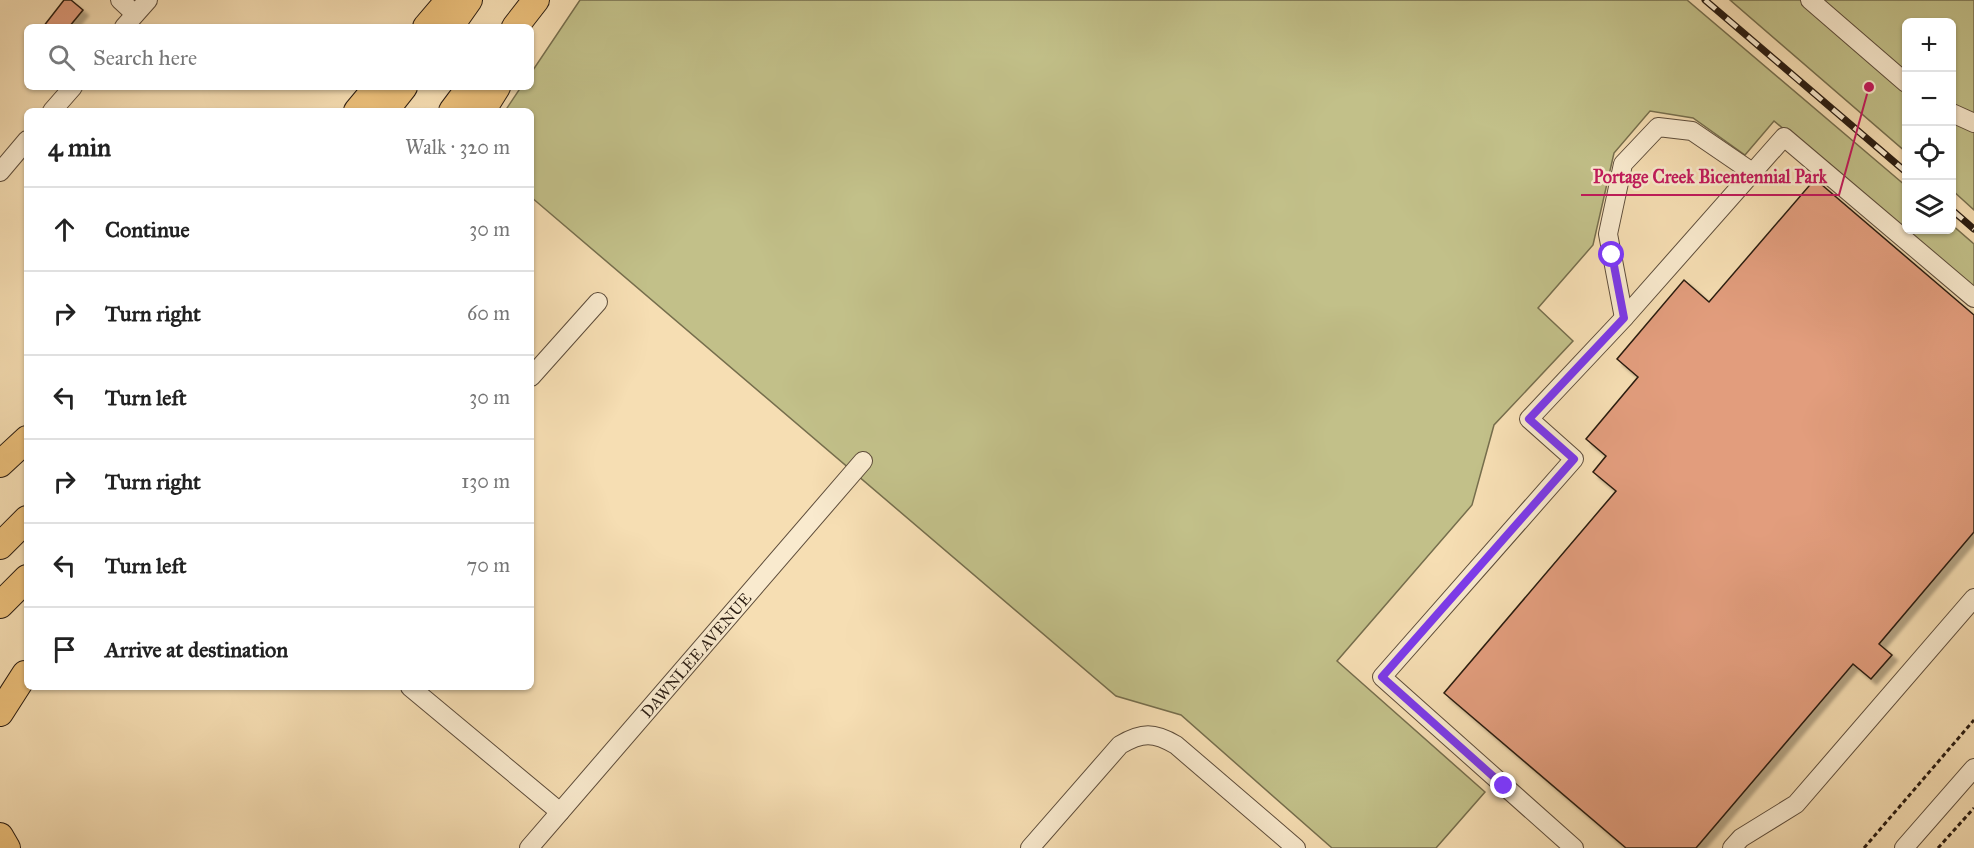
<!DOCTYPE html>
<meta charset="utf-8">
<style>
:root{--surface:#fff;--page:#f2f2f2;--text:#222;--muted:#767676;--line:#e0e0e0}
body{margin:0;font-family:"IM FELL Great Primer",serif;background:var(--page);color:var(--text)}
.controls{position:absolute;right:18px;top:18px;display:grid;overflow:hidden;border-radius:9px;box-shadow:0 2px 4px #0004}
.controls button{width:54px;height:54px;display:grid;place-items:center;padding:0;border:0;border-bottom:2px solid var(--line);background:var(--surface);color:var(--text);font:30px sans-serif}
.stop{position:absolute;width:18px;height:18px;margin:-14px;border:4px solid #7c3aed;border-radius:50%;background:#fff}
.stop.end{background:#7c3aed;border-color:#fff;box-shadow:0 2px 6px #0008}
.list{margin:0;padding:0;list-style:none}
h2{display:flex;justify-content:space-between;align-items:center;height:78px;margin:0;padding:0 24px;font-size:26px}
h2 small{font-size:20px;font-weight:400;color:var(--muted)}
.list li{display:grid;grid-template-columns:39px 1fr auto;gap:18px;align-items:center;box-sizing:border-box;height:84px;padding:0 24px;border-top:2px solid var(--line)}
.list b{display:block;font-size:22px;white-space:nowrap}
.list em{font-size:20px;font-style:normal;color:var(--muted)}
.icon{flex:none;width:33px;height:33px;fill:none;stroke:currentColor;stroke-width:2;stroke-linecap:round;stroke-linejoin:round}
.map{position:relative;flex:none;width:1974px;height:848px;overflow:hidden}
.search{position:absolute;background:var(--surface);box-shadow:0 2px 4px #0004;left:24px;top:24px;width:510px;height:66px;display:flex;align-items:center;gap:15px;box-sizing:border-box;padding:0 21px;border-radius:9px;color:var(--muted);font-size:22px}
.panel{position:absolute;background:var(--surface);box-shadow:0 2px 4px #0004;left:24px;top:108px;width:510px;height:582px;border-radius:9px}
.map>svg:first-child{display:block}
.green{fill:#c2c089;stroke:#766e4d;stroke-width:1.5}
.building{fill:#e29d7d;stroke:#2a1c11;stroke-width:1.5;filter:url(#shadow)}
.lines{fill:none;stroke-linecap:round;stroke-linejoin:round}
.minor-casing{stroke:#5d4c3a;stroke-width:20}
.highway-casing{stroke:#2a1c11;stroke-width:28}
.path{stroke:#2a1c11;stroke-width:3;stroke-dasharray:4.5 3;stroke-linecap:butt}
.minor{stroke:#f9eace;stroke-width:18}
.highway{stroke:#ebbf7a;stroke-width:26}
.rail-casing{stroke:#2a1c11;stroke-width:7}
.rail{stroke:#f9eace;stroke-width:4.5;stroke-dasharray:14;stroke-linecap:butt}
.route{stroke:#7c3aed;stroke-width:8}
.labels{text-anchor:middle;stroke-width:5;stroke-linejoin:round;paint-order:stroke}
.street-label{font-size:16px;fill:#2a1c11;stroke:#f9eace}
.leader{fill:none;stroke:#c2185b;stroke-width:2}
.callout-dot{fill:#c2185b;stroke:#f9eace;stroke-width:2}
.callout-label{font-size:18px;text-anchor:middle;font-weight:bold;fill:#c2185b;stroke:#f9eace;stroke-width:5;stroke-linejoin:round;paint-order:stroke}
</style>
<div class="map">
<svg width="1974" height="848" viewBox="0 0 1974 848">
<defs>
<filter id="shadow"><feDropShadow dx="5.5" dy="5.5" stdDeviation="1.5" flood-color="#0004"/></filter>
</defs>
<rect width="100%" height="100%" fill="#f6deb3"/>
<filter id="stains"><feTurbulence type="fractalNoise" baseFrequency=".00333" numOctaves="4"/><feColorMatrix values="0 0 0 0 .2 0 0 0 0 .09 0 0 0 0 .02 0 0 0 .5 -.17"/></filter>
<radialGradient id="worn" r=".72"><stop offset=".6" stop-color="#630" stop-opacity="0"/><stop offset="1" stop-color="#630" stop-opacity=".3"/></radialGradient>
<path class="green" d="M580,0h1107l219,186v44h46v-5l22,19v43l-200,-166 -29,34 -52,-37 -43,-7 -36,42 -21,92 -55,63 35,33 -79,84 -22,80 -135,156 148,131 -49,56h-104l-151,-133 -65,-19 -585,-499v-86h-26l16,-24h10v-14z
M1730,0h244v210l-22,-20v-168h-46v130z"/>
<path class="building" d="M64,0h7l12,10 -14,17h-26z
M1815,179l159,136v217l-95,112 13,11 -21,24 -18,-15 -157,184h-70l-182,-155 172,-202 -23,-19 13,-16 -20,-17 52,-62 -21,-18 67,-79 25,22z"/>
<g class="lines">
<defs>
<g id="minor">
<path d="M120,0l15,14"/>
<path d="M1810,0l96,83"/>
<path d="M124,27l24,-27"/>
<path d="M52,111l21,-24"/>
<path d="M1952,113l22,10"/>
<path d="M0,172l27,-32"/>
<path d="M1624,318l-16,-84 15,-70 35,-37 34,4 60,41"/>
<path d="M531,377l67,-75"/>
<path d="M410,687l150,125"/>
<path id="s1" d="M529,848l334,-387"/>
<path d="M1030,848l90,-103c22,-13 34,-13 56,0l120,103"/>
<path d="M1574,848l-192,-171 192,-218 -45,-40 95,-101 160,-181 190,161"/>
<path d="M1732,848l9,-10 55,-34 178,-206"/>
<path d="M1904,848l70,-80"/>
</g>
<path id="highway" d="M426,27l23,-27
M450,27l19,-27
M515,27l21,-27
M357,111l20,-24
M385,111l19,-24
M452,111l18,-24
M482,111l15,-24
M0,464l27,-25
M0,546l27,-27
M0,605l27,-27
M0,713l25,-39
M0,836l7,12"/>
</defs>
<use href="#minor" class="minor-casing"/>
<use href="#highway" class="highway-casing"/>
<path class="path" d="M1864,848l110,-128
M1938,848l36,-40"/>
<use href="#minor" class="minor"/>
<use href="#highway" class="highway"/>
<defs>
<path id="rail" d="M1705,0l201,172
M1952,210l22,19"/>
</defs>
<use href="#rail" class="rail-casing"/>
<use href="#rail" class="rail"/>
</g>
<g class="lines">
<path class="route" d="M1504,786l-122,-109 192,-218 -45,-40 95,-101 -12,-63"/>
</g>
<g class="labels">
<g class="street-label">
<text dy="6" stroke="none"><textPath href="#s1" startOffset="255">DAWNLEE AVENUE</textPath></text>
</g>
</g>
<path class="leader" d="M1869 87L1839 195H1581"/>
<circle class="callout-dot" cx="1869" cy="87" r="6"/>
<g class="callout-label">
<text x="1710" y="183">Portage Creek Bicentennial Park</text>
</g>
<rect width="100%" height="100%" filter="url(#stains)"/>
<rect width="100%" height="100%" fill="url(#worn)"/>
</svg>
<div class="controls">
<button>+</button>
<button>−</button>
<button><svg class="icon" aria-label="locate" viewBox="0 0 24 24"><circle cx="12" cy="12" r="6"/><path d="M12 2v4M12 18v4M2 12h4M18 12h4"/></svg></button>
<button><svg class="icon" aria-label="layers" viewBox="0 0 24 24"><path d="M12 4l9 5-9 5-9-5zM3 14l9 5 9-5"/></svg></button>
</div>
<div class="stop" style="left:1612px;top:255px"></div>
<div class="stop end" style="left:1504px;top:786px"></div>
<div class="search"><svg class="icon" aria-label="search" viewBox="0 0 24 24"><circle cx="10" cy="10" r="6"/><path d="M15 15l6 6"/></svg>Search here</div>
<section class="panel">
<h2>4 min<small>Walk · 320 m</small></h2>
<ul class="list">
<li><svg class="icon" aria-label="ahead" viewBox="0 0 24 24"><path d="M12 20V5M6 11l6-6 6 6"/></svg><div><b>Continue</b></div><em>30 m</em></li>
<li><svg class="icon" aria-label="right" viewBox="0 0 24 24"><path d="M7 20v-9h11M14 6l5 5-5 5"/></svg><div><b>Turn right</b></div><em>60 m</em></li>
<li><svg class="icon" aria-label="left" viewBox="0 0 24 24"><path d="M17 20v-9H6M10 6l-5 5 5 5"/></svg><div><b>Turn left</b></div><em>30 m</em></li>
<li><svg class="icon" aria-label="right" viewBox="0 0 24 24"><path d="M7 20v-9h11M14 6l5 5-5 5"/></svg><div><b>Turn right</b></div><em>130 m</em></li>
<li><svg class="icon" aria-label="left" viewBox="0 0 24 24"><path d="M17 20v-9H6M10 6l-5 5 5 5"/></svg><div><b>Turn left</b></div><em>70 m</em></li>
<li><svg class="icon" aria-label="arrive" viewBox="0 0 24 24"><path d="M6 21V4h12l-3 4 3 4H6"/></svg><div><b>Arrive at destination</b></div></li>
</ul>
</section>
</div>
